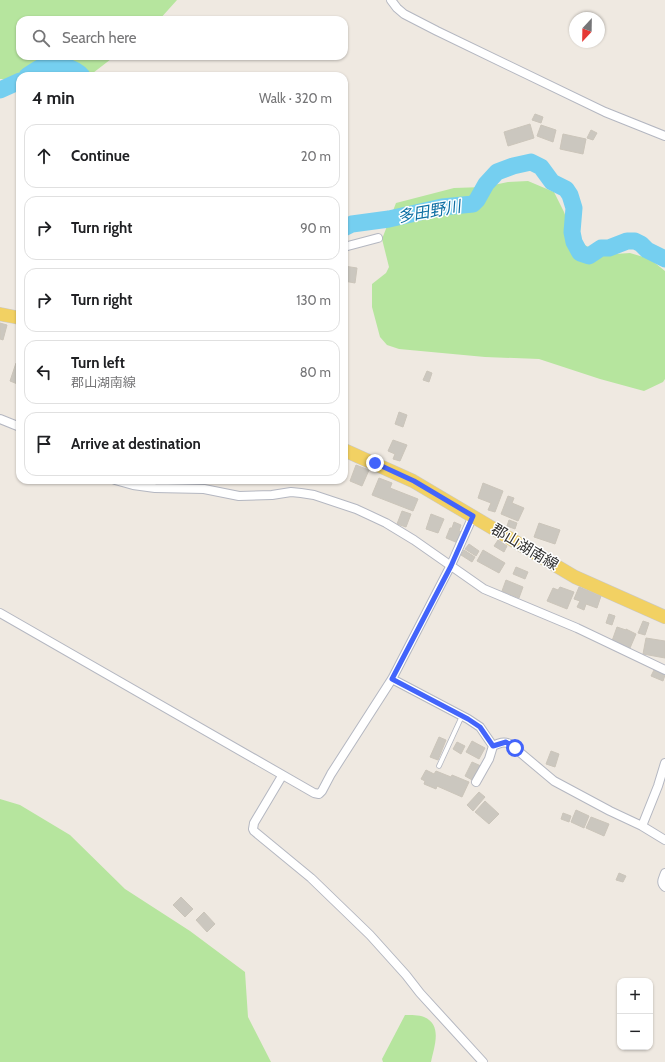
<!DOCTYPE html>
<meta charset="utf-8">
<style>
:root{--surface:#fff;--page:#f6f6f6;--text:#202124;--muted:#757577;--line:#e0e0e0}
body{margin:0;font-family:Cabin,"Noto Sans JP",sans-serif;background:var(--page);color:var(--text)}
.controls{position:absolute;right:12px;bottom:12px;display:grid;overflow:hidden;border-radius:8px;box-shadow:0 1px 3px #0004}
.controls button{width:36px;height:36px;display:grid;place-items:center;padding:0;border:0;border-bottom:1px solid var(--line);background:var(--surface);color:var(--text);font:20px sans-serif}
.compass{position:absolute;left:569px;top:12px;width:36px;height:36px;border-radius:50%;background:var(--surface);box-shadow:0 1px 3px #0004;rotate:202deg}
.stop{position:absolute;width:12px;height:12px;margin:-9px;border:3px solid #4264fb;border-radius:50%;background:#fff}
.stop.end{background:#4264fb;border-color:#fff;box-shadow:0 1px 4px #0008}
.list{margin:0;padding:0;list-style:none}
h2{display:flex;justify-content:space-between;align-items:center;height:52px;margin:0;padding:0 16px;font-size:17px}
h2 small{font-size:13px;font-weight:400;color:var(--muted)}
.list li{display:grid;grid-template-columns:26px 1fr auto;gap:12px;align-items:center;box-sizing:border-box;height:64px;margin:0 8px 8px;padding:0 8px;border:1px solid var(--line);border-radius:12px}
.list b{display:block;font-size:15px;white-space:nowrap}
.list p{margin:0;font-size:13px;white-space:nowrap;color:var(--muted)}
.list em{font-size:13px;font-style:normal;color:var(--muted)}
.icon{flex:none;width:22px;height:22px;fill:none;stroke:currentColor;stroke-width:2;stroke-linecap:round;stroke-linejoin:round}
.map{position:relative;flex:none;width:665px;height:1062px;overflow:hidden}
.search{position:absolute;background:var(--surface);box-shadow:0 1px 3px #0004;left:16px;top:16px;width:332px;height:44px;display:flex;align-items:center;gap:10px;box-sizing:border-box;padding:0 14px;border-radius:12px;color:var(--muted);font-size:15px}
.panel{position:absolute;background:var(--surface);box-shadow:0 1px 3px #0004;left:16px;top:72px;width:332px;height:412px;border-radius:12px}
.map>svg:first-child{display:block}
.green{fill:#b6e59e}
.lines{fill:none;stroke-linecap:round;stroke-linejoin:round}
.river{stroke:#75cff0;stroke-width:17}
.building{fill:#cbc7bf;stroke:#cbc5ba}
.lane-casing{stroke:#b4b7c1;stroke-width:5.5}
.street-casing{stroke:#b4b7c1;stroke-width:10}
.primary-casing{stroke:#c9c9c9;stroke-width:14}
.lane{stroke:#fff;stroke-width:4}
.street{stroke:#fff;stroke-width:8}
.primary{stroke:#f2d163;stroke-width:13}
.route{stroke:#4264fb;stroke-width:5}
.labels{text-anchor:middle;stroke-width:3;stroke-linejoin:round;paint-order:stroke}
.street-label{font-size:15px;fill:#2e2e2e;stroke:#fff}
.water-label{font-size:16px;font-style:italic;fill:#0d6fa3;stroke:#fff}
</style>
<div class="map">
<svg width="665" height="1062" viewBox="0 0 665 1062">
<rect width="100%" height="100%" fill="#efe9e1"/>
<path class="green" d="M0,0h177l-18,20h-139v36h95l-26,20h-69v4l-20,-1z
M528,181l26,11 10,20 9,25 27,18 30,-2 20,6 15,12v108l-2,3 -19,9 -44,-12 -61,-20 -54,-2 -86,-8 -12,-4 -7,-8 -8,-30v-23l14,-11 3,-6 -7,-28 14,-36 58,-15 30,-1 24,-5z
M0,799l20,6 50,30 55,54 65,42 55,41 3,45 23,45h-271z
M405,1015c6,0 14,0 19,2 19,8 10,30 7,45h-48l-1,-3z"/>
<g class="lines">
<path class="river" d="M27,76c5,-3 11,-8 17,-10 11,-4 31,1 38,10
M0,90l20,-9
M344,228l8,-4 37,-5 53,-12 31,-3 4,-4 9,-16 11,-12 16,-6 18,-4 10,5 11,15 14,7 4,6 4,13 -2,24 2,10 6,11 9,3 12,-8h8l18,-7h8l6,3 6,6 18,9"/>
</g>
<path class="building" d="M535,114l8,3 -2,6 -9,-3z
M530,124l4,14 -26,8 -4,-14z
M541,125l15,5 -3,12 -16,-6z
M591,130l6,3 -4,7 -6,-2z
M563,134l23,5 -3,15 -23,-5z
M344,266l13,2 -2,15 -11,-2z
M0,323l7,2 -4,15 -3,-1z
M16,363l4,2v20l-10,-4z
M427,371l5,2 -3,9 -6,-2z
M399,412l8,3 -4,12 -8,-3z
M393,440l14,5 -7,16 -7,-2 2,-5 -7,-3z
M356,465l13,5 -7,16 -12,-5z
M379,478l13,5 -2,5 28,11 -5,12 -41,-16z
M483,483l20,8 -8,21 -7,-2 3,-7 -13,-5z
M508,496l6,2 -2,5 12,5 -6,13 -17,-7z
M402,511l9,3 -5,13 -9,-3z
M431,514l13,5 -6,14 -12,-4z
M509,520l8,3 -2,6 -8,-3z
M454,522l7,3 -2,6 3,1 -4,11 -12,-5 4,-10h2z
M539,523l21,7 -5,14 -21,-7z
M498,540l9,6 -3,6 -10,-6z
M469,544l10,7 -3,5 -11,-7z
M464,550l11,7 -3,5 -11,-7z
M483,550l22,13 -6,10 -22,-12z
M516,567l12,5 -3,7 -12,-5z
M506,580l17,7 -4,11 -17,-7z
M560,587l14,5 -7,17 -20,-8 6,-13 5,2z
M579,587l22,9 -4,12 -11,-4 -2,6 -7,-3 3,-6 -6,-2z
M609,614l6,2 -3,9 -6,-2z
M643,621l6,2 -4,12 -7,-2z
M617,627l9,3v-1l10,5 -6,14 -18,-7z
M646,638l19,3v17l-22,-4z
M654,670l11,5 -2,6 -12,-5z
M439,737l7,3 -8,20 -8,-3z
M472,741l13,7 -6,11 -13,-7z
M457,742l8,4 -4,8 -8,-5z
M551,751l8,3 -4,13 -9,-3z
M472,762l9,4 -7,15 -9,-5z
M426,770l8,4 2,-3 15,6 1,-2 17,7 -7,15 -25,-11 -1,3 -12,-5 1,-3 -4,-2z
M479,792l6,5 -12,14 -6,-6z
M485,801l14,13 -10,10 -14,-12z
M576,810l13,6 -5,12 -13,-6z
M563,813l8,3 -2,6 -8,-3z
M591,817l18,7 -5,12 -18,-8z
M619,873l7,3 -3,6 -7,-2z
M181,897l12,12 -8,8 -12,-12z
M204,912l11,12 -8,8 -11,-12z"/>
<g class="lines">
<defs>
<path id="lane" d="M439,766l23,-50"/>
<path id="street" d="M391,0l6,8 7,6 33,17 168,81 60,24
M344,247l34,-9
M0,419l20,8
M115,480l18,5 22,3 49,1 35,7 33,-1 19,-3 10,1 13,2 42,14 30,14 28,17 70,49 93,39 88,42
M0,613l314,180 5,1 3,-3 9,-17 61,-95 59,-114 22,-49
M392,679l76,40 12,8 13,19 -4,13 -13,23
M493,746c6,-3 11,-5 17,-2l44,37 56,30 32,15 23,14
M282,776l-28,47 -1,6 1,2 57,47 59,57 36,40 14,18 63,69
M642,826l16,-40 7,-23
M665,873c-2,6 -5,9 0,14"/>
<path id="primary" d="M0,314l20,4
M344,450l69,31 162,96 90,40"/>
</defs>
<use href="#lane" class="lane-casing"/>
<use href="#street" class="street-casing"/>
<use href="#primary" class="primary-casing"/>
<use href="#lane" class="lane"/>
<use href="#street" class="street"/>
<use href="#primary" class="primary"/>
</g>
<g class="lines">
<path class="route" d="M375,463l39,18 59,35 -22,50 -59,113 76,40 12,8 13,19 13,-4 9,6"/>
</g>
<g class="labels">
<g class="street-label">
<text transform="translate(525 547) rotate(31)" y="5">郡山湖南線</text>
</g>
<g class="water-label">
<text transform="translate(429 211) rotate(-10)" y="6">多田野川</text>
</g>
</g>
</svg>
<div class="controls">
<button>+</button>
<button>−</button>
</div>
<svg class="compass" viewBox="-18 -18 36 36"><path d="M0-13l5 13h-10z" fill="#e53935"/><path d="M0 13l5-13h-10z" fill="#757577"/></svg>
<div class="stop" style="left:515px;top:748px"></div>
<div class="stop end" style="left:375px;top:463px"></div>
<div class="search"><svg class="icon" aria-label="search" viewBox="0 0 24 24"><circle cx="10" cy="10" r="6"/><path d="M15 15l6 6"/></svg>Search here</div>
<section class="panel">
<h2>4 min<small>Walk · 320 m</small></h2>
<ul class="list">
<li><svg class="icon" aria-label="ahead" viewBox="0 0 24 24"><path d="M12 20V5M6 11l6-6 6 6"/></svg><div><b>Continue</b></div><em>20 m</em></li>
<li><svg class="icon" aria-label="right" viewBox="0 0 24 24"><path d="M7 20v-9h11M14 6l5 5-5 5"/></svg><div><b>Turn right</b></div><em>90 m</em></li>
<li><svg class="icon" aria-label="right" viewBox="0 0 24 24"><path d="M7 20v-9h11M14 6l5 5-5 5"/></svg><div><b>Turn right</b></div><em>130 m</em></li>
<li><svg class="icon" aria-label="left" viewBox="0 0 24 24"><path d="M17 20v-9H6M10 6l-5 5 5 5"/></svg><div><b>Turn left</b><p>郡山湖南線</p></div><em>80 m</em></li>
<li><svg class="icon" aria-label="arrive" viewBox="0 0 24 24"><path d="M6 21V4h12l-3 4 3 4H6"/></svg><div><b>Arrive at destination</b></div></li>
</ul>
</section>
</div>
